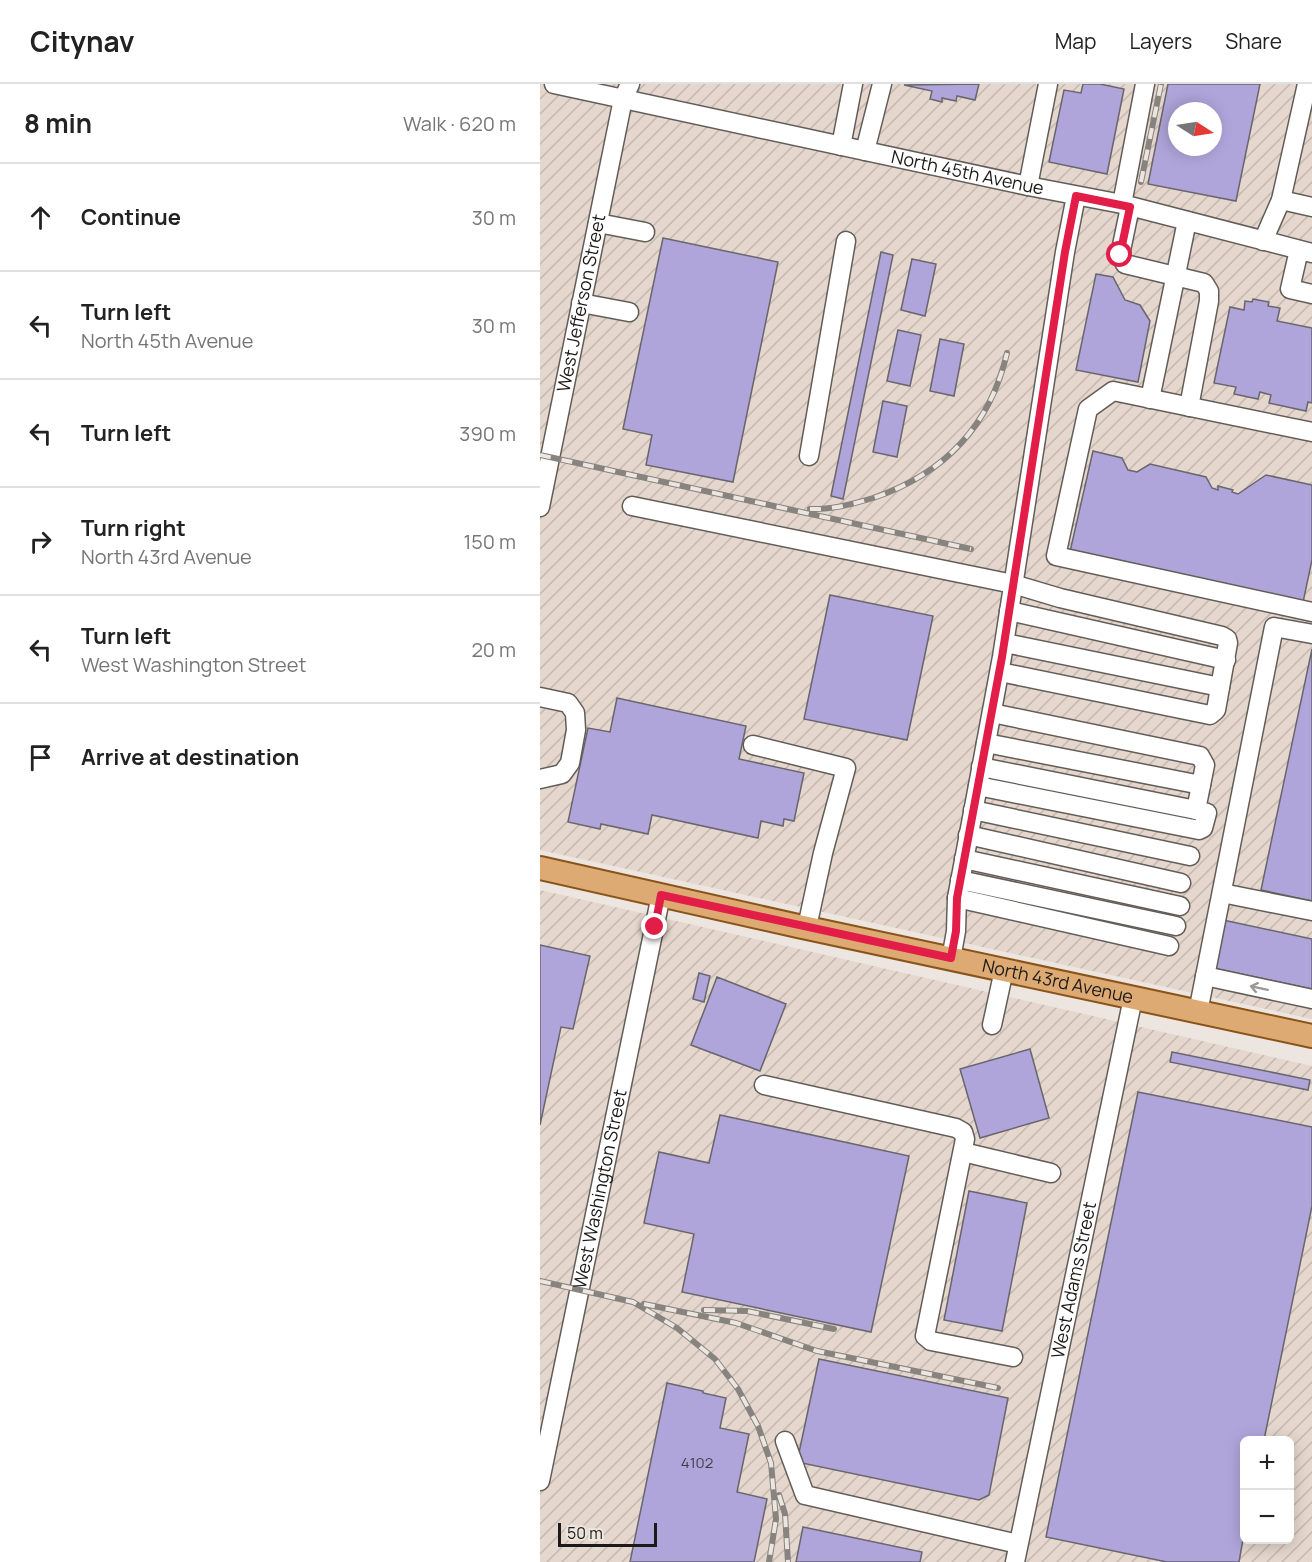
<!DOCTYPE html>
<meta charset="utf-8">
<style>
:root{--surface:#fff;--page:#f6f6f6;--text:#222;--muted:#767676;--line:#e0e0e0}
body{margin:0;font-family:Manrope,sans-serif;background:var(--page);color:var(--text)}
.controls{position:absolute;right:18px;bottom:18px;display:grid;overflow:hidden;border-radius:9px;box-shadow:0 3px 15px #0003}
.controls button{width:54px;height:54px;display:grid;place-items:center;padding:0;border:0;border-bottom:2px solid var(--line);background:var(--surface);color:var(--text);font:30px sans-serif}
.compass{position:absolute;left:628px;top:18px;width:54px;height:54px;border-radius:50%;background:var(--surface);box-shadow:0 3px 15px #0003;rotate:102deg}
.scale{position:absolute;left:18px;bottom:15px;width:99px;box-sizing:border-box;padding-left:6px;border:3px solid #1c1a18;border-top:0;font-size:16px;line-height:21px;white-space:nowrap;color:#1c1a18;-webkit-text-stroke:4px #ece5e0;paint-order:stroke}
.stop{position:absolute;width:18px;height:18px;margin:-14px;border:4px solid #e11d48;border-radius:50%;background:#fff}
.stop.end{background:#e11d48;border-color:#fff;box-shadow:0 2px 6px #0008}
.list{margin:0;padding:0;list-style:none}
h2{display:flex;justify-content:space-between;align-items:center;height:78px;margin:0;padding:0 24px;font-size:26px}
h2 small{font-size:20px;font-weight:400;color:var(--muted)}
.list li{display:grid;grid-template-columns:39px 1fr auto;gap:18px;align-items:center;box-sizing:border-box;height:108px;padding:0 24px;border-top:2px solid var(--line)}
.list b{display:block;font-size:22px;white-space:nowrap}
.list p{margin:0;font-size:20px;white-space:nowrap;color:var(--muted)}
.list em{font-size:20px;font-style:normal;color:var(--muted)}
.icon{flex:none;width:33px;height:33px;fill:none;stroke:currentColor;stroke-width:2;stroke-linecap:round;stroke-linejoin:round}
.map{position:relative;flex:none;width:772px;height:1478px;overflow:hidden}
header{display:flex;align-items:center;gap:36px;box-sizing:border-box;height:84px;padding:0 30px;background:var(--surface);border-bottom:2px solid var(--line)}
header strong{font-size:28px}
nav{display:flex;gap:33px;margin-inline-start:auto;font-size:21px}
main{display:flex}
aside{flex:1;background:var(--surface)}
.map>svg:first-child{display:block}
.industrial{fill:url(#industrial-furrows);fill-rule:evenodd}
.building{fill:#b0a5da;stroke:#68666d;stroke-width:1.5;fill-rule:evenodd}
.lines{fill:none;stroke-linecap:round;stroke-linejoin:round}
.minor-casing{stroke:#635d58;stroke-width:21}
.major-casing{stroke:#8a5317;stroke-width:26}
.minor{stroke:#fff;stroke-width:18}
.major{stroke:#ddaa74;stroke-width:22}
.rail-casing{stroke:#87837f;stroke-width:6}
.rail{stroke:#ece5e0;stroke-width:4;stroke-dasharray:11;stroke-linecap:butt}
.oneway{stroke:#999897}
.route{stroke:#e11d48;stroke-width:8}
.labels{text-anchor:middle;stroke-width:4.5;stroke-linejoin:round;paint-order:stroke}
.number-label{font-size:15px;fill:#413d48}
.street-label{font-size:18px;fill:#1c1a18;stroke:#ece5e0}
</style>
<header>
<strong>Citynav</strong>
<nav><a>Map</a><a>Layers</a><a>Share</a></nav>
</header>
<main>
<aside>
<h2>8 min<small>Walk · 620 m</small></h2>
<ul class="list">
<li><svg class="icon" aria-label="ahead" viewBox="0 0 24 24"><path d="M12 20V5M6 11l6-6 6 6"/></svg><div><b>Continue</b></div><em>30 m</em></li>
<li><svg class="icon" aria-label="left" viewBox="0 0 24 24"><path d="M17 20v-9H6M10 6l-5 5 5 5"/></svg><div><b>Turn left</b><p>North 45th Avenue</p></div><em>30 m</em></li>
<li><svg class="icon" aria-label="left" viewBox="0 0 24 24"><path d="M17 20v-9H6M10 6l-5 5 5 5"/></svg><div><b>Turn left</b></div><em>390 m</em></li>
<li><svg class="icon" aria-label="right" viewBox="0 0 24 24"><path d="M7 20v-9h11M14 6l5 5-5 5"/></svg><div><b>Turn right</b><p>North 43rd Avenue</p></div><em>150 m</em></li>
<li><svg class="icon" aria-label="left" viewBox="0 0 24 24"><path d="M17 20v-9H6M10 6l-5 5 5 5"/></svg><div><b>Turn left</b><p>West Washington Street</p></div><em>20 m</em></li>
<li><svg class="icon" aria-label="arrive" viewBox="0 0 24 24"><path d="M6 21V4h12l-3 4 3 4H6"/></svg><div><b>Arrive at destination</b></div></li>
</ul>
</aside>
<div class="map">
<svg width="772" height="1478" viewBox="0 0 772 1478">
<defs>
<pattern id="industrial-furrows" width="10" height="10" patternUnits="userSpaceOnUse" patternTransform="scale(1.5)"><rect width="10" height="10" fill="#e5d7cd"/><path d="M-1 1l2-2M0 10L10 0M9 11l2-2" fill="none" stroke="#c4b8af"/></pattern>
</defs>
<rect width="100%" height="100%" fill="#ece5e0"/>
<path class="industrial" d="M0,0h772v935l-772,-169zM637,27h36v36h-36z
M0,806l772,176v496h-772zM704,1356h46v100h-46z"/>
<path class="building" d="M439,0l-4,16 -18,-4 -1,5 -14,-3v4l-12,-3 2,-8 -28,-6z
M543,0h17l24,5 -17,85 -58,-12 15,-72 17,3z
M628,0h92l-24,117 -88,-17zM637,27h36v36h-36z
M123,154l115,24 -45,220 -87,-17 6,-30 -29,-6z
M341,168l12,3 -50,244 -12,-3z
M372,175l24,5 -11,52 -24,-6z
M556,190l17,3 12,23 15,5 10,16 -12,61 -62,-12z
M713,215l16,3 -1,4 12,2 -3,13 35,7v75l-4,-1 -2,9 -37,-8 2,-8 -11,-3 -2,7 -24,-5 2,-7 -22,-4 16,-76 14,3 1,-9 7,1z
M358,246l23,5 -11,51 -23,-5z
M400,255l24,5 -10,52 -24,-5z
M343,317l24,5 -10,51 -24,-5z
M553,367l29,7 6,12 9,2 13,-8 56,13 6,11 6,2v-4l15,4 -1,2 6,2 28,-19 46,10v75l-10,47 -233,-51z
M290,511l103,21 -26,124 -103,-21z
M772,565v252l-51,-11z
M77,614l129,28 -7,33 65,14 -10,48 -10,-2 -1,7 -22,-5 -3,17 -106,-23 -4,19 -47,-10 -1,5 -32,-7 20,-94 22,4z
M683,836l89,19v50l-99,-21z
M0,861l50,11 -17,73 -12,-2 -21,98z
M159,889l11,3 -6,26 -11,-3z
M177,893l69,27 -26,67 -69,-26z
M490,965l19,69 -69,20 -20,-69z
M632,968l138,28 -2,10 -138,-28z
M598,1008l174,35v79l-48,234h-20v94l-5,28h-72l-121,-25z
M180,1031l189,41 -38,176 -189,-40 12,-58 -50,-11 15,-71 50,11z
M429,1107l58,12 -25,128 -58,-11z
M279,1275l189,39 -19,97 -10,5 -182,-38z
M127,1299l36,8v2l23,5 -6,30 29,6 -12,58 30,7 -13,63h-124z
M263,1443l119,25 -2,10h-124z"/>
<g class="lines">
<defs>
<g id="minor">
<path id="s1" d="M14,0l474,102 94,18 190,49"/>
<path d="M301,62l12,-62"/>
<path d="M325,67l17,-67"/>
<path d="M488,102l20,-102"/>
<path d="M741,116l31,7"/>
<path d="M582,120l23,-120"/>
<path d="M590,123l-10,48 5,9 79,19 5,8v10l-20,106"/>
<path d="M58,139l47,9"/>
<path d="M723,157l18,-41 26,-116"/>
<path d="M759,166l-9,39 22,5"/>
<path d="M41,219l48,9"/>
<path d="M610,315l37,-178"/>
<path d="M772,348l-199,-41 -25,18 -32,147 256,56"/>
<path d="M269,372l37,-215"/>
<path d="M92,422l381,78 47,14 162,38 5,3 1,4 -12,67 -6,5 -210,-43"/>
<path id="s2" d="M0,423l83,-408 7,-15"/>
<path d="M469,527l217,49"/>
<path d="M465,559l215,44"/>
<path d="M0,613l28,6 7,10 1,17 -6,33 -8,11 -22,5"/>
<path d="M446,659l215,42"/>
<path d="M213,661l93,23 -23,85 -16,74"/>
<path d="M441,683l215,43"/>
<path d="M438,702l221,44 4,-2 4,-15 -11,-3 9,-45 -5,-9 -208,-43"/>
<path d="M433,726l217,46"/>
<path d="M428,751l213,48"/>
<path d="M424,775l216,47"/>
<path d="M420,796l216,46"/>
<path d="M682,809l90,18"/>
<path d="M417,814l212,48"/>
<path d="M411,875l5,-28 1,-33 45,-241 63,-405 11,-56"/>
<path d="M665,892l107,23"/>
<path d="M658,928l76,-385 38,7"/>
<path d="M452,941l12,-55"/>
<path d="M224,1001l192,43 7,4 2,7 -40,197 6,5 82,16"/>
<path d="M423,1068l88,21"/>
<path d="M245,1357l20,54 213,49"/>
<path id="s3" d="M0,1397l121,-586"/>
<path id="s4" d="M475,1478l118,-564"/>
</g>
<g id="major">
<path id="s5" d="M0,784l258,58 514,110"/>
</g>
</defs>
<use href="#minor" class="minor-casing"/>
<use href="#major" class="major-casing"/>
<use href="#minor" class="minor"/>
<use href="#major" class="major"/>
<defs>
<path id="rail" d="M601,98l20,-98
M0,371l431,94
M270,425c21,1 43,-5 63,-11 71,-24 117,-72 134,-145
M0,1197l93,21 44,26 38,31 23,30 20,37 13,37 5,56 -7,43
M104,1220l92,19 81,28 181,37
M164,1226l43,1 87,18
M239,1411l6,19 3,48"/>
</defs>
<use href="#rail" class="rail-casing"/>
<use href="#rail" class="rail"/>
</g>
<defs><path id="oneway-shaft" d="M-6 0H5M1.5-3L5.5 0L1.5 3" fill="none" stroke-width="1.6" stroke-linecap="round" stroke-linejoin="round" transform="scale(1.5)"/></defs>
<use class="oneway" href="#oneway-shaft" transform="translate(719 904) rotate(-168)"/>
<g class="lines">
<path class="route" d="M115,843l6,-32 290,63 5,-27 1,-33 45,-241 63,-405 11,-56 54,11 -10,48"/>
</g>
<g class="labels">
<g class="number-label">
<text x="157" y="1384">4102</text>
</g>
<g class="street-label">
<text dy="6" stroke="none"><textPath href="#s1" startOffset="423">North 45th Avenue</textPath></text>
<text dy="6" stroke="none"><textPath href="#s2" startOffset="208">West Jefferson Street</textPath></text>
<text dy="6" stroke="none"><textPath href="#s5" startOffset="530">North 43rd Avenue</textPath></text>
<text dy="6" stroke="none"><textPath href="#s3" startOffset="298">West Washington Street</textPath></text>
<text dy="6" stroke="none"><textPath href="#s4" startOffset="288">West Adams Street</textPath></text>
</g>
</g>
</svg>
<div class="controls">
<button>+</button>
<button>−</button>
</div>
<svg class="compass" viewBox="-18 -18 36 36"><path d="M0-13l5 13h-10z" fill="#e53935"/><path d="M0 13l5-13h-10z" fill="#767676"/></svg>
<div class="scale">50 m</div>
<div class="stop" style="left:580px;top:171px"></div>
<div class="stop end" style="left:115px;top:843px"></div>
</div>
</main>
